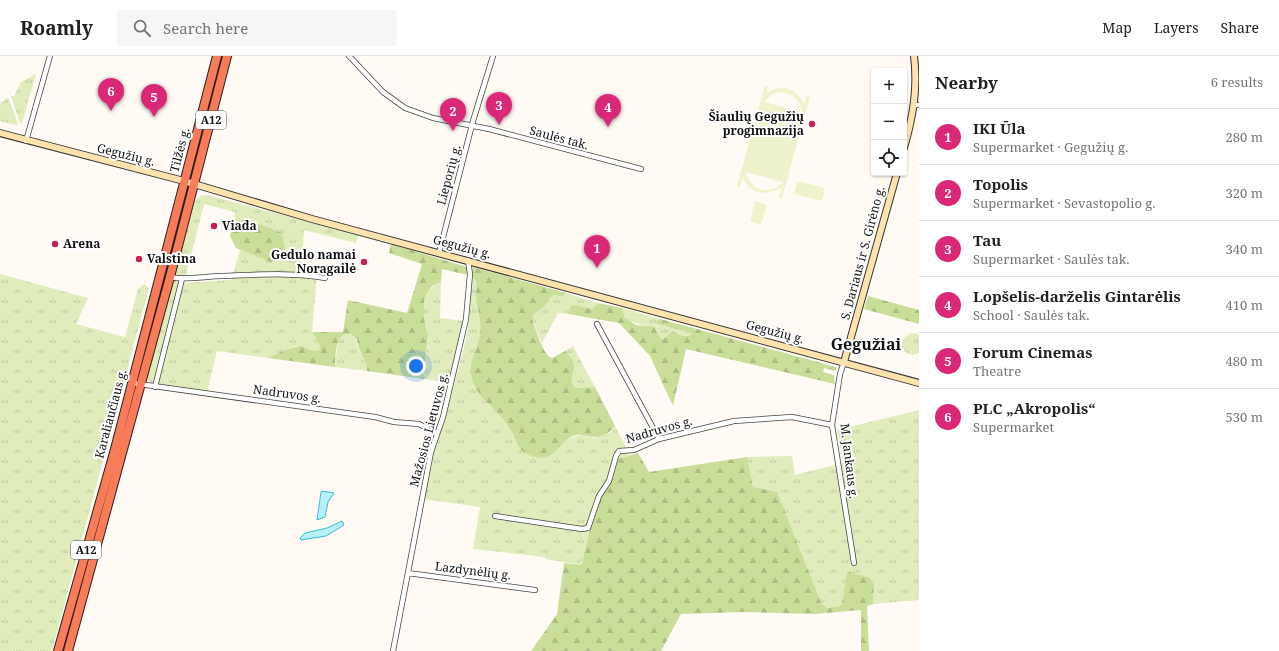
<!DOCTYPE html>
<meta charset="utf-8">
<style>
:root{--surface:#fff;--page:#f6f6f6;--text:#202124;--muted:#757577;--line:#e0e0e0;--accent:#db2777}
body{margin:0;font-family:"Noto Serif",serif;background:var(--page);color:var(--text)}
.controls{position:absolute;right:12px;top:12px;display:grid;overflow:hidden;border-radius:4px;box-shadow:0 1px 3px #0004}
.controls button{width:36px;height:36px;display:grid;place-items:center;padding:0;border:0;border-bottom:1px solid var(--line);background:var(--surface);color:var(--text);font:20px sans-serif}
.you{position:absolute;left:416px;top:310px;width:14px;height:14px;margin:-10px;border:3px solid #fff;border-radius:50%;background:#1a73e8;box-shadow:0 0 0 6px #1a73e833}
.badge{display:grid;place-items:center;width:26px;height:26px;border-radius:50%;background:var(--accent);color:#fff;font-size:13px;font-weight:700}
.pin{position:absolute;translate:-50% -33px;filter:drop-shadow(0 1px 2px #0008)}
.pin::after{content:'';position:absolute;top:21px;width:14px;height:12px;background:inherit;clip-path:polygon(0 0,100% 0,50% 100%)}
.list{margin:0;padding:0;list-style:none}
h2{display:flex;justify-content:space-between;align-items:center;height:52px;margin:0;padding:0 16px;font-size:17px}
h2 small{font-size:13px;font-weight:400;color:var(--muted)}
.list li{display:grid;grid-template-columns:26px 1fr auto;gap:12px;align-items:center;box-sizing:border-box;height:56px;padding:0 16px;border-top:1px solid var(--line)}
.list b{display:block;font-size:15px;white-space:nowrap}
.list p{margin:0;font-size:13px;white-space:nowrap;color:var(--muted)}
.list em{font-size:13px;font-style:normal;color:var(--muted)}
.icon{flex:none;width:22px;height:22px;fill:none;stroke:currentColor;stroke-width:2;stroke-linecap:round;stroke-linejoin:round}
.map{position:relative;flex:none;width:919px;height:595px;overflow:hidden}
header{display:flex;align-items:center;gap:24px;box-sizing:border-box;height:56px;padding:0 20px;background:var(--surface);border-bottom:1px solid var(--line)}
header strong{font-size:19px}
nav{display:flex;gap:22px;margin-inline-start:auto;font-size:14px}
.search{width:280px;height:36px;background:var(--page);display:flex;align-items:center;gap:10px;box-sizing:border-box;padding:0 14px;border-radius:4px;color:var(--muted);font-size:15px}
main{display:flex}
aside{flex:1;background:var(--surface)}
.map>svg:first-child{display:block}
.grass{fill:url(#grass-tufts);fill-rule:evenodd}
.forest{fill:url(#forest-firs)}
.pitch{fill:#eff3cd;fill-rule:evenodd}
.water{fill:#b6f0f9;stroke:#3abbd3}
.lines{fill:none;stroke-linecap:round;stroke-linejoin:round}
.street-casing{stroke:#444;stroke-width:6}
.secondary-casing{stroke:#333;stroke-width:8}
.highway-casing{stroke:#222;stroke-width:10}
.street{stroke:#fff;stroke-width:4.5}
.secondary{stroke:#ffe3af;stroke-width:6}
.highway{stroke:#f97b58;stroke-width:8}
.poi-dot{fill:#c82151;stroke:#fff;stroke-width:1.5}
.labels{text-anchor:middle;stroke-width:4;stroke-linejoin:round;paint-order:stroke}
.shield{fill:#fff;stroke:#585858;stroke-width:1}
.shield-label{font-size:11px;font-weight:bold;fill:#111}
.poi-label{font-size:12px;font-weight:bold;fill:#111;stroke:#fff;text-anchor:start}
.street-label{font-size:12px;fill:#111;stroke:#fff}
.district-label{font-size:16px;font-weight:bold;fill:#111;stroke:#fff}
</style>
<header>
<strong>Roamly</strong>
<div class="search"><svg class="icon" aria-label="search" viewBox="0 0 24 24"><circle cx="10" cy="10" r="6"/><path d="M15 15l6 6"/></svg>Search here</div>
<nav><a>Map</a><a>Layers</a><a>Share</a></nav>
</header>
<main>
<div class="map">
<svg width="919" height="595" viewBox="0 0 919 595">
<defs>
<pattern id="grass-tufts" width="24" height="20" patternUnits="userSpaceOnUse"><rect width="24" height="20" fill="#e0ecbb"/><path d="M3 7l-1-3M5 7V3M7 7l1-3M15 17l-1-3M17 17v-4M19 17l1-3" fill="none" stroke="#bfc9a0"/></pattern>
<pattern id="forest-firs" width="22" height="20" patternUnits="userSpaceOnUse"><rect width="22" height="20" fill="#c9de99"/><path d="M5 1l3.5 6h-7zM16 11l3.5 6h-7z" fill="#acbd83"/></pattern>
</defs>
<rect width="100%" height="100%" fill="#fffaf4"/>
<path class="grass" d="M36,18l-14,49h-2l-9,-27h3l7,-14z
M7,42l2,1 9,25 -1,1 -17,-4v-17z
M207,139l151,40 -2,8 -52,-13 -3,45 16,1 -5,56 8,14 -1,4 -9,1 -9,-5h-6l-27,12 -51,-7 -10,41 -55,-8 -6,-7 49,-175 5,-6zM204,148l31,8 -1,7 28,6 8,37 -30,-12 -9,30 -47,3z
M185,143l1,1 -64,240h-2z
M0,218l88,24 -12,26 49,13 13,-48 6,-5 5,4 -97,363h-52z
M472,220l4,5v15l5,25 -1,14 -7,22 11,43 26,27 14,25 12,6 24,-11 9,-9 13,-3 12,3 15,-5 6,-7 15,29 -12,4 -5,19 -13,21 -8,22 -9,38 -4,6 -33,-6 -1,-2 -72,-8 7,-42 -56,-8 7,-41 14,-39 20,-76 4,-20z
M441,226l-1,36 23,3 -15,61 -24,-3c1,-14 4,-29 4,-44 0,-5 -2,-10 -4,-15 -3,-16 1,-32 17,-38z
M566,237l32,10 -6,6 -18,-4 -4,2 -2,7 -10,-1 -16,30 -10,-24c3,-9 15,-11 18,-21l5,-3 8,2z
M622,252l38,11 -2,1 33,12 -2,4h-7l-10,-5 -7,7 -4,1 -3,-2 -1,-6c-11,-6 -22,-7 -34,-14z
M911,277l8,1v19l-6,2 -7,-2 -4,-6 1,-8z
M346,278l9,1c2,4 1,7 2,10 3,10 10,16 10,26l-32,-4 3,-26z
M573,290l22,41 -19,1c-8,-6 -2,-16 -3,-25l-8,-12z
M919,354v190l-46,4 1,-20 -27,-13 -5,33 -2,2 -13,2 -6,-5 -68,-115 -6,-31 45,-1 3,19 48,-12 -6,-33z"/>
<path class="forest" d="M234,163l28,6 20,8 4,21 -4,6 -12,2 -34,-14 -6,-12z
M391,188l76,23 1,8 -26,-6 -1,13 -9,4 -5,7 -3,8v18l4,15 -4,45 -57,-8c0,-12 -10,-20 -10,-32l-6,-5c-17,-1 -15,20 -16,33l-67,-9c4,-3 29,-13 33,-12 8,3 9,6 18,4l1,-4 -8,-14h31l5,-32 59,13 15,-49 -33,-11z
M473,211l93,26 -3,4 -8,-2 -5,3c-3,10 -15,12 -18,21 4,10 11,37 20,39l13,-7c3,4 8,8 9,13 1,9 -7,18 2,24l19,-1 20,39c-20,23 -31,1 -46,12 -9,7 -15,19 -27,20 -5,0 -12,-2 -17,-5 -8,-6 -10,-18 -16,-26 -13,-19 -34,-29 -38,-53 -2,-14 8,-28 9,-42 2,-12 -3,-23 -4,-35 0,-6 1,-10 0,-16l-4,-5z
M868,240l51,14v14l-55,-15z
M598,247l24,5 2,9 12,8 18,2 7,12 4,-1 7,-7 10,5h7l2,-3 -36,-10 5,-4 176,48v4l-12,-3 -1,4 11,3 1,9 -149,-35 -13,57 -23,-50 -31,-33 -51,-9 3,-8 3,-1 18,4z
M638,397l11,19 98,-15 6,30 24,5 44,111 6,5 13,-2 2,-2 5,-33 23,7 4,6 -1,20 -6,2 2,45h-8v-41l-47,4 -71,-2 -62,2 -20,37h-130l26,-37 7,-51 15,2 3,-2 10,-42 8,-22 13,-21 5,-19z"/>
<path class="pitch" d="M765,29l3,1 -2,8c14,-12 32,-5 38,10l3,-8 3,1 -28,101h-3l2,-10c-16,8 -30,7 -38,-11l-3,10 -3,-1zM777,36c14,0 23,6 25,20l-38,-10 7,-7zM745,116l38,10c-15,15 -32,8 -38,-10z
M797,125l28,7 -3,13 -28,-7z
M755,145l12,4 -6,20 -11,-4z"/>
<path class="water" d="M322,435l12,2 -6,9 -3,15 -8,3 4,-28z
M342,465l2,4 -18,11 -25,4 -1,-2 5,-5 22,-5z"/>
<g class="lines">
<defs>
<path id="street" d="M349,0l34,36 22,16 28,10 56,11 152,40
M915,49h4
M26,85l24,-85
M439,197l34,-132 20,-65
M170,221c17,4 35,-1 52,-1 34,-1 70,-4 103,2
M597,268l62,115
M844,306l-4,12 -8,51 22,138
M132,327l243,34 19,5 25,2 17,9
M155,331l27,-108
M495,460l87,13 6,-1 11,-32 10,-15 7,-25 3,-5 15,-1 25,-11 75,-18 58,-4 40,8
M408,517l127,17
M393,595l38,-199 12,-35 23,-98 4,-45 -2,-14"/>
<path id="secondary" d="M0,77l184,48 128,38 607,164
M904,92c9,-31 14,-60 10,-92
M844,306l53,-189"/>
<path id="highway" d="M58,595l57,-202 102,-393
M68,595l102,-374 57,-221"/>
</defs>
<use href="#street" class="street-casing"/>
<use href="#secondary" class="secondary-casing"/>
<use href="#highway" class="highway-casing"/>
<use href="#street" class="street"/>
<use href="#secondary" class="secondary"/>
<use href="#highway" class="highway"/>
</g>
<g class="poi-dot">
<circle cx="812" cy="68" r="4"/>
<circle cx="214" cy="170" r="4"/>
<circle cx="55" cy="188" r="4"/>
<circle cx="139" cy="203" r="4"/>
<circle cx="364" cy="206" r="4"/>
</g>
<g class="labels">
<g class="shield">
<rect x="196" y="55" width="30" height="18" rx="3"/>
<rect x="71" y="485" width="30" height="18" rx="3"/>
</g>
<g class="shield-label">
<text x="211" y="68">A12</text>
<text x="86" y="498">A12</text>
</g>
<g class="poi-label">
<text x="804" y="65" text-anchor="end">Šiaulių Gegužių<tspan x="804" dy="14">progimnazija</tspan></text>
<text x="222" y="174">Viada</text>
<text x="63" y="192">Arena</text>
<text x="356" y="203" text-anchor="end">Gedulo namai<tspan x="356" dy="14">Noragailė</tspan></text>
<text x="147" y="207">Valstina</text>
</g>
<g class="street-label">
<text transform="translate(559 82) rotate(15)" y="4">Saulės tak.</text>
<text transform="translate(180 94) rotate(-75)" y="4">Tilžės g.</text>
<text transform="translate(126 99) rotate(14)" y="4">Gegužių g.</text>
<text transform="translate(449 119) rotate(-75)" y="4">Lieporių g.</text>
<text transform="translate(462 191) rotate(15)" y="4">Gegužių g.</text>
<text transform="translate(863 197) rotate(-75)" y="4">S. Dariaus ir S. Girėno g.</text>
<text transform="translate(775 276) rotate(15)" y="4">Gegužių g.</text>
<text transform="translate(287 338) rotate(8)" y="4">Nadruvos g.</text>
<text transform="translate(111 358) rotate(-75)" y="4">Karaliaučiaus g.</text>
<text transform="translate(429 374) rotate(-75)" y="4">Mažosios Lietuvos g.</text>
<text transform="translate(659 374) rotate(-16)" y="4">Nadruvos g.</text>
<text transform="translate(849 405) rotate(83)" y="4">M. Jankaus g.</text>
<text transform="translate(473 515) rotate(7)" y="4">Lazdynėlių g.</text>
</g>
<g class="district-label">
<text x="866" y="294">Gegužiai</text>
</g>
</g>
</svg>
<div class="controls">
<button>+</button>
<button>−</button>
<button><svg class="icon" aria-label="locate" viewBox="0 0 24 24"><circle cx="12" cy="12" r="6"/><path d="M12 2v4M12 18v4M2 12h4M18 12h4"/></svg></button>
</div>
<div class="you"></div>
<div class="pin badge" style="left:597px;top:212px">1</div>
<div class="pin badge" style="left:453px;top:75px">2</div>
<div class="pin badge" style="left:499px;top:69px">3</div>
<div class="pin badge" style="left:608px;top:71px">4</div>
<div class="pin badge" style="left:154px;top:61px">5</div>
<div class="pin badge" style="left:111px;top:55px">6</div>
</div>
<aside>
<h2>Nearby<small>6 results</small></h2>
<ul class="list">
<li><span class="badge">1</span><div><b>IKI Ūla</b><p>Supermarket · Gegužių g.</p></div><em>280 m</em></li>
<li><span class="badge">2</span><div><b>Topolis</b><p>Supermarket · Sevastopolio g.</p></div><em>320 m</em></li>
<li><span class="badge">3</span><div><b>Tau</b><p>Supermarket · Saulės tak.</p></div><em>340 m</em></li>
<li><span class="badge">4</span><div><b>Lopšelis-darželis Gintarėlis</b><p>School · Saulės tak.</p></div><em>410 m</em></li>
<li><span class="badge">5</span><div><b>Forum Cinemas</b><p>Theatre</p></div><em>480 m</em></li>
<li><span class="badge">6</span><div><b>PLC „Akropolis“</b><p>Supermarket</p></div><em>530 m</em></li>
</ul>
</aside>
</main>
